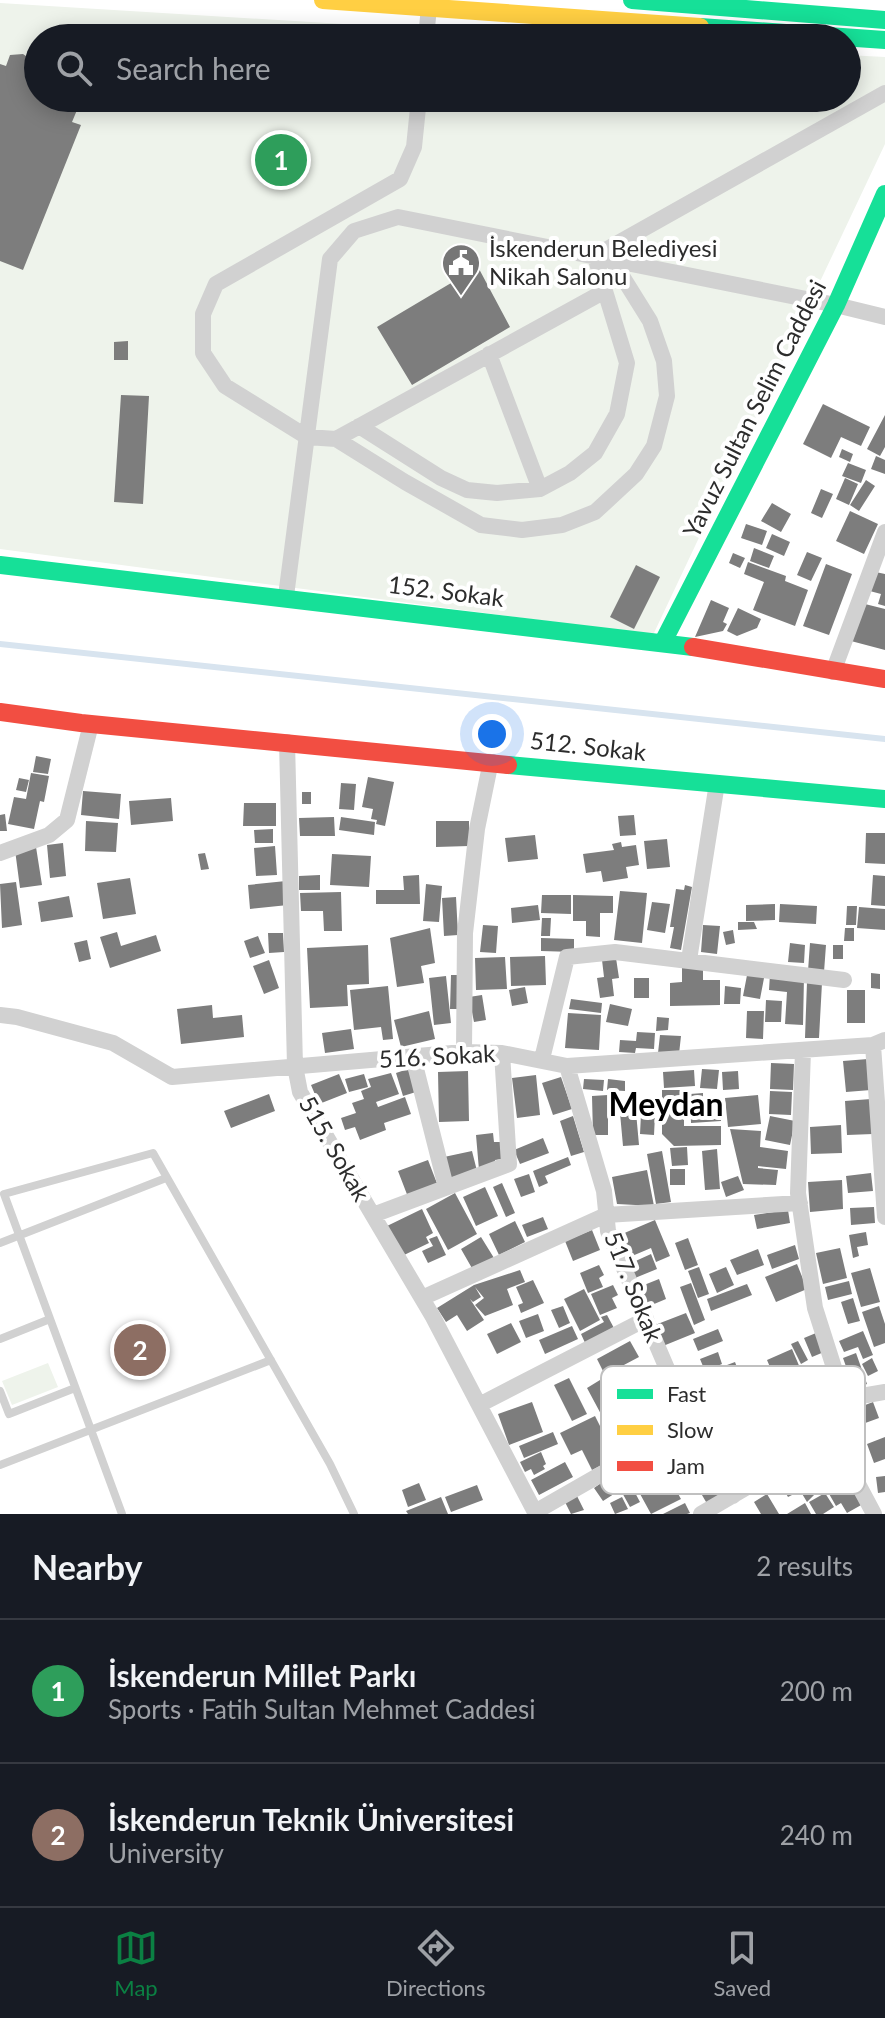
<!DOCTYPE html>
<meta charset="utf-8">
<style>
:root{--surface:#171b24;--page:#20242c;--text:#f1f3f6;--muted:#9ea1a6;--line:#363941;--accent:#0b8043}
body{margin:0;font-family:Lato,sans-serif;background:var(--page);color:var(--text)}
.you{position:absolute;left:492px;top:734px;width:28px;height:28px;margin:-20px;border:6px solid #fff;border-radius:50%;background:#1a73e8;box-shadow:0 0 0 12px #1a73e833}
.badge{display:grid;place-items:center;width:52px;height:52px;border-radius:50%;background:var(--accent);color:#fff;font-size:26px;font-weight:700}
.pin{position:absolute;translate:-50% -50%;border:4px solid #fff;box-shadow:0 2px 8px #0006}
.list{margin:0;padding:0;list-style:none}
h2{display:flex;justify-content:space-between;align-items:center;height:104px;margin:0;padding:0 32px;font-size:34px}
h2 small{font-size:26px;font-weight:400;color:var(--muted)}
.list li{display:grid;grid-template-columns:52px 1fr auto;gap:24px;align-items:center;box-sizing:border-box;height:144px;padding:0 32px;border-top:2px solid var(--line)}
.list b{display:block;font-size:30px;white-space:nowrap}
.list p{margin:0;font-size:26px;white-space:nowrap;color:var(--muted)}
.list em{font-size:26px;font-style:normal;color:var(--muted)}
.icon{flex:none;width:44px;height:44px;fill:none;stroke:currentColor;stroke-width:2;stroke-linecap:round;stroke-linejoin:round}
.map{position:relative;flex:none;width:885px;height:1514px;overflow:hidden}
.search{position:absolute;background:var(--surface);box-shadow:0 4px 20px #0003;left:24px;right:24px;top:24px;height:88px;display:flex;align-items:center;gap:20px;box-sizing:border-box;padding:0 28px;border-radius:44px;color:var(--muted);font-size:30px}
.sheet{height:392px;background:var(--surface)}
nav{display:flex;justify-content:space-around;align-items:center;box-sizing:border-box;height:112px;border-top:2px solid var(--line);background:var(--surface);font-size:22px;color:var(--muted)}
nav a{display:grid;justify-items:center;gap:4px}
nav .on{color:var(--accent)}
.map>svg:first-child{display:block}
.green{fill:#eef3eb}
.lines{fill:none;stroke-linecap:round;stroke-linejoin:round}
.stream{stroke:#d8e4ef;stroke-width:6}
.building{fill:#7d7d7d}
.lane{stroke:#d1d1d1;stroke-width:8}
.street{stroke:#d1d1d1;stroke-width:16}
.fast{stroke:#16e098;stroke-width:18}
.slow{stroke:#ffcf43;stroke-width:18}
.jam{stroke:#f24e42;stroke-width:18}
.labels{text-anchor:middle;stroke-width:8;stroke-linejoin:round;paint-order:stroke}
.poi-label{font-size:24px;fill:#2c2c2c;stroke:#fff;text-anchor:start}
.street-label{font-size:24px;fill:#2c2c2c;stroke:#fff}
.district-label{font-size:32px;font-weight:bold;fill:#000;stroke:#fff}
.key{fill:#fff;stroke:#c0c0c0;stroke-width:2}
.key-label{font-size:22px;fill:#2c2c2c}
</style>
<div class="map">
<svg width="885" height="1514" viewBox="0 0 885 1514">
<rect width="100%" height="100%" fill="#fff"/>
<path class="green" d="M0,3l571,35h-533v60h809v-43l38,2v87l-232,491 -653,-86z
M48,1363l10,24 -46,18 -10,-24z"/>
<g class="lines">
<path class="stream" d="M0,644l885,95"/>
</g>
<path class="building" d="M23,54l13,9 -2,14 4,1v20h44l-10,24 9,3 -58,145 -23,-9v-197l6,2 4,-11z
M478,267l32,60 -98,58 -35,-58z
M128,341v19h-14v-18z
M121,395l28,1 -6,108 -29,-2z
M823,404l47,23 -9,19 -20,-9 -10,21 -28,-14z
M885,415v32l-5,9 -13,-7z
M842,449l11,5 -3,8 -11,-5z
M876,456l9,4v14l-14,-5z
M848,463l18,7 -5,13 -19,-7z
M845,478l13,6 -9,21 -13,-6z
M866,480l9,6 -16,25 -9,-6z
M821,489l12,5 -11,24 -11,-5z
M772,503l19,11 -10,18 -20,-11z
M850,511l28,13 -14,30 -28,-13z
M746,524l21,7 -5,14 -21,-7z
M772,534l18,8 -6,14 -18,-8z
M754,548l20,8 -5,12 -19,-7z
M807,552l15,6 -11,23 -14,-6z
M733,553l12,5 -5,10 -11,-5z
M748,562l38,14 -1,5 23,9 -13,36 -42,-16 11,-28 -20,-8z
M826,564l26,10 -23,61 -26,-9z
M636,565l24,12 -26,52 -24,-12z
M871,571l14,3v32l-7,-2 3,-10 -15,-4z
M711,600l18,8 -6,14 4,2 -4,7 -28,6z
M861,603l24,6v41l-34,-9z
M738,608l23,11 -4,9 -20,8 -10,-5z
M36,756l15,3 -3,15 -15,-2z
M31,773l18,3 -5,26 -4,-1 -6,28 -26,-5 6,-27 12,2z
M368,777l26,5 -9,44 -9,-2 1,-4 -6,-1 2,-10 -11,-2z
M19,778l10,2 -3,12 -10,-2z
M341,783l15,1 -2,26 -15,-1z
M83,791l38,3 -2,25 -38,-4z
M302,792h9v12h-9z
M171,798l2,23 -42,4 -2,-24z
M244,803h32v23h-33z
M5,814l2,17h-7v-16z
M634,815l2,20 -16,1 -2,-20z
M334,817l1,19h-35l-1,-18z
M341,817l34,5 -1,13 -35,-5z
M86,821l32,2 -2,29 -31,-1z
M436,821h33v25l-33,1z
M273,829v14h-18l-1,-13z
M866,833h19v31l-20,-1z
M535,835l3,24 -30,3 -3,-24z
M667,839l3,28 -23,2 -3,-28z
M621,842l1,5 14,-2 3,20 -13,2 2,11 -25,4 -2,-11 -15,2 -3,-19 31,-4 -2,-6z
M63,843l3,33 -16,2 -3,-33z
M275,846l2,29 -21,1 -2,-28z
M36,847l6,38 -22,3 -5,-38z
M205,853l4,16 -8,1 -3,-16z
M332,854l39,2 -2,31 -39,-2z
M320,875v15h-21v-14z
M419,875l1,29h-44v-14h28l-1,-14z
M873,875l12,1v30l-14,-1z
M130,878l6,36 -33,5 -6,-36z
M286,881l2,24 -38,4 -2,-24z
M16,882l6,43 -20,3 -2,-44z
M426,884l16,2 -3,36 -16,-1z
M685,885l7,2 -11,63 -11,-2 4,-21h-4l6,-38 8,1z
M620,891l27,2 -5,50 -28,-3z
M341,892l1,39h-18l-1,-20h-22l-1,-18z
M542,895h29v19l-30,-1z
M573,895l40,1v17h-13v24l-14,-1v-15h-13z
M69,896l4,21 -32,5 -3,-20z
M456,897l2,38 -14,1 -2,-38z
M652,902l18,2 -5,29 -18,-3z
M775,904v16l-29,1v-16z
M780,904l37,2 -1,18 -37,-2z
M538,905l2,15 -28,3 -1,-15z
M847,906h10l-1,19h-10z
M859,907l26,2v21l-28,-2z
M542,918h9l-1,18h-9z
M738,922h16l3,7 -19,1z
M483,925l15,1 -2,27 -16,-1z
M703,925l17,1 -3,28 -16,-2z
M430,928l5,35 -14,3 3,17 -27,4 -7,-49z
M845,928h9v13h-10z
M733,930l2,13 -9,2 -3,-13z
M117,932l4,14 35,-11 5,16 -51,17 -10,-31z
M268,933h15l1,19 -15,1z
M258,936l7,17 -15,5 -6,-17z
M541,938l33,1v13l-33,-1z
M87,940l4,19 -12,3 -5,-19z
M790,943l15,2 -1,18 -16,-1z
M810,943l16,2 -2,27 -16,-1z
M368,945l1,39 -22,1 1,21 -38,2 -3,-60z
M833,945h10v14h-10z
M545,956l1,29 -35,1 -1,-29z
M505,957l2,32 -31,1 -1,-32z
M616,958l3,20 -7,1 2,17 -14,2 -3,-20 7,-1 -2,-17z
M269,960l10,28 -15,6 -11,-28z
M682,967h21v13h17v25l-50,1v-23l12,-1z
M748,970l17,3 -5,26 -17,-3z
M871,973l9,1v15l-9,-1z
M770,974l34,3 -1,48 -18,-1 2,-32 -18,-2z
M451,975h9v34h-10z
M446,976l5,47 -17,2 -5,-47z
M634,978h15v20h-15z
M807,982l15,1 -3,55h-14z
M388,986l5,53 -10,1 -2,-13 -27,3 -4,-40z
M725,986l16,2 -1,16h-16z
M525,987l3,16 -16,3 -3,-16z
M847,990h18v33h-18z
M482,995l4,25 -12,2 -5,-25z
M571,999l31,4 -1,10 -32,-4z
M766,1000l16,1 -1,21h-16z
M610,1004l22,5 -4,17 -22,-4z
M212,1005l1,13 29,-3 2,22 -63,7 -4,-35z
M429,1011l6,28 -34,8 -7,-27z
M747,1011h17l-1,28 -17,-1z
M568,1013l33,2 -2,35 -34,-2z
M657,1017l12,1 -1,12 -12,1z
M351,1029l3,20 -29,4 -3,-20z
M637,1032l18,1 -1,16 -18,-1 -1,5 -16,-1 1,-12 16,1z
M660,1035l21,1 -2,18 -21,-1z
M868,1059l3,31 -25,2 -3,-31z
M771,1063l23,1 -1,26 -23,-1z
M408,1069l8,23 -13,4 -7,-23z
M702,1069l17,1 -2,19 -17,-1z
M694,1070l1,16 -31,2 -1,-16z
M468,1071l1,50 -30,1 -1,-50z
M738,1071l1,18 -16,1 -1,-18z
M391,1073l8,21 -23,8 2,5 27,-10 6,17 -27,9 2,7 -26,10 -5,-13 -10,3 -4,-12 15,-5 -4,-10 12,-4 -3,-8 10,-4 -3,-8z
M339,1074l8,19 -28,11 -8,-19z
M364,1074l4,13 -19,5 -4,-13z
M536,1075l4,40 -23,3 -5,-40z
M561,1077l11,32 -19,6 -11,-32z
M584,1079l20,1 -1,11 -20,-2z
M608,1079l17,2v10l-18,-1z
M662,1090h22v36h37v19l-47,1 -12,-12z
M770,1091l22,1 -1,23 -22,-1z
M703,1093v8l17,-1 1,21 -30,2 -1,-29z
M269,1094l6,17 -44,17 -7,-17z
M608,1095v40h-15l-1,-39z
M758,1095l3,29 -33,3 -3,-29z
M871,1099l2,35 -26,1 -2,-34z
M636,1112l3,33 -16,1 -3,-33z
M641,1114l14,1 -1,20 -14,-1z
M573,1116l11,36 -13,4 -11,-35z
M770,1116l25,5 -5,24 -25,-5z
M841,1125l1,28 -31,1 -1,-27z
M730,1129l31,2 -1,16 28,4 -2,18 -28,-3v2l20,2 -2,15 -33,-1z
M493,1133l1,9h6l2,17 -7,1 1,8 -17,2 -3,-35z
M543,1138l6,15 -29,11 -6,-14z
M687,1147l1,18 -16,1 -2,-18z
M717,1149l3,40 -15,1 -3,-39z
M472,1151l5,20 -28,7 -5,-21z
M662,1151l9,51 -15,2 -9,-50z
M568,1157l3,8 -26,11 3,7 -9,4 -6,-16z
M428,1160l10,26 -30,11 -10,-26z
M670,1169h15v16h-15z
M647,1170l7,36 -37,-2 -5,-27z
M871,1173l2,18 -25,2 -2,-17z
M529,1174l6,18 -14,5 -7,-18z
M738,1176l6,14 -18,7 -5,-15z
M842,1180l1,29 -33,3 -2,-30z
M502,1183l13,30 -9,4 -13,-30z
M485,1187l13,29 -22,10 -13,-29z
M455,1193l22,41 -29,16 -22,-41z
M874,1207l1,16 -24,2 -1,-17z
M422,1209l11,24 -7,4 3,6 -27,13 -15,-30z
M788,1210l2,13 -33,6 -3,-14z
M543,1217l5,12 -21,8 -5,-12z
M655,1220l15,36 -14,6 -5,-14 -26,11 -10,-22z
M515,1221l10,21 -26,13 -10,-21z
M592,1230l8,20 -27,11 -8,-20z
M866,1232l2,13 -11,2 2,9 -6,2 -4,-23z
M437,1236l9,19 -18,8 -6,-12 11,-5 -4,-7z
M481,1237l13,21 -21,12 -12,-21z
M688,1238l10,27 -13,5 -10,-27z
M795,1245l4,14 -27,10 -5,-14z
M840,1248l7,30 -24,6 -7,-31z
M758,1249l6,16 -27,10 -7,-15z
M651,1254l6,15 -22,9 -6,-14z
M797,1264l10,25 -31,13 -11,-25z
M599,1265l5,10 -5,3 4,9 -15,6 -8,-20z
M699,1267l10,27 -11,4 -10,-27z
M726,1267l8,18 -17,8 -8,-19z
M870,1268l10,34 -19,5 -10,-34z
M520,1270l5,12 -18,7 6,16 -28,11 -10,-11 9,-7 -9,-11 6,10 -8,5 -3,-3 14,21 -17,11 -10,-16 -11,7 -9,-14 37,-23z
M659,1279l7,20 -19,8 -8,-20z
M533,1280l11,23 -23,10 -3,-8 5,-2 -7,-16z
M849,1281l3,13 -24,6 -3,-13z
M691,1283l14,37 -11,5 -14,-38z
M747,1284l5,11 -41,16 -4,-12z
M613,1285l5,10 -6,3 5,10 -17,7 -9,-21z
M584,1289l16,31 -20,11 -16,-32z
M853,1298l7,23 -12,3 -7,-22z
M563,1306l7,17 -11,5 -8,-18z
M879,1306l6,18v19l-11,4 -12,-35z
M686,1313l9,20 -32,13 -8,-21z
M538,1314l6,17 -18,7 -7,-17z
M607,1315l8,15 -29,15 -5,-11 23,-12 -3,-5z
M511,1323l10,19 -24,12 -10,-20z
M572,1326l6,13 -33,15 -6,-14z
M718,1329l5,12 -25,10 -5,-12z
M863,1331l10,24 -10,4 -5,-12 -14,5 -5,-11z
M816,1333l8,19 -12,5 -8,-19z
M630,1341l9,16 -34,18 -8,-16z
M798,1341l10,19 -7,4 -10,-20z
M792,1349l14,33 -25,11 -14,-33z
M718,1352l4,12 -7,3 2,5 -10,4 -7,-17z
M856,1353l11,31 -13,5 -11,-31z
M872,1358l6,13 -10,5 -6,-12z
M735,1362l15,40 -16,6 -15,-40z
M569,1378l18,36 -15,7 -18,-36z
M600,1380l4,8 6,-3 11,21 -19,10 -15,-28z
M532,1402l11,30 -34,13 -11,-31z
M873,1402l6,16 -22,8 7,20 -12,4 -13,-35z
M595,1416l21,42 -24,12 -10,-20 -11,5 -11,-22z
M553,1432l5,12 -34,14 -5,-12z
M885,1437v22l-11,4 -7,-19z
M541,1452l5,12 -3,2 2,3 -11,6 -3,-6 -6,3 -5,-10z
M565,1462l8,15 -34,18 -8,-15z
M705,1471l16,29 -12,7 -17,-29z
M624,1472l16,30 -10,5 -16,-29z
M805,1472l12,20 -10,10 -6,-10 8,-6 -5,3 -7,-12z
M668,1476l13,23 -30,15 -12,-22z
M795,1476l7,14 -14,7 -8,-14z
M885,1476v16l-7,1 -2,-16z
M608,1478l9,14 -14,9 -9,-13z
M849,1480l14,24 -16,9 -6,-10 -5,3 -8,-14z
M419,1483l7,17 -18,7 -6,-17z
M477,1485l6,15 -32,12 -6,-15z
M825,1493l9,14 -11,7h-7l-7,-12z
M767,1494l12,20h-18l-7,-12z
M577,1496l7,14 -13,4 -6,-12z
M441,1497l7,17h-40l-2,-3z
M622,1497l6,12 -13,5 -5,-11z
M685,1503l5,10 -3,1h-24z
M805,1503l6,11h-24z"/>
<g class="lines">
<path class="lane" d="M0,1243l166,-65
M0,1339l50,-20
M0,1391l9,23 66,-26
M0,1465l271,-105
M122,1514l-118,-320 149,-41 177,311 24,50"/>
<path class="street" d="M426,38l3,-31
M419,98l-5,49 -14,32 -184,105 -13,30v39l22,33 82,51 29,2 269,-148 -10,-35 290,-163
M489,354l51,135
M359,426l82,52 26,12 30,3 43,-4 30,-16 25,-20 22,-39 10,-51 -22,-72
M336,439l69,43 76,43 41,5 40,-5 33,-13 41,-38 18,-28 13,-50 -3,-35 -14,-40 -38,-61
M286,596l44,-337 24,-28 44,-14 438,88 49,12
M833,672l52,-140
M287,742l8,324 5,26 133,225 103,197
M0,853l49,-18 18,-15 24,-96
M689,960l28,-177
M0,1015l17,2 96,26 59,34 292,-25 38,1 65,13 306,-21 12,-5
M873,1045l12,172
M803,1051l-5,142 17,115 29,91
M464,1052l1,-119 12,-104 14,-68
M413,1057l33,130
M542,1059l25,-102 48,-5 229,28
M567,1066l37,125 4,40 60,140 65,125
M373,1215l136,-51 -7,-111
M422,1298l184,-83 194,-12
M479,1405l167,-86
M535,1512l159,-91
M701,1514l132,-77
M874,1514l-41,-77 -6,-25 17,-13 41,-7"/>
<path class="fast" d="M632,0l253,20
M700,27l185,13
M0,565l693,82
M663,642l173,-337 49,-111
M508,765l377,34"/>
<path class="slow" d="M323,0l377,27"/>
<path class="jam" d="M693,647l192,32
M0,712l81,11 427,42"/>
</g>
<defs>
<symbol id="civic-pin" viewBox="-11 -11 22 30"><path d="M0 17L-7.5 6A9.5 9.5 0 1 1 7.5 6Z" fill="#767676" stroke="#fff"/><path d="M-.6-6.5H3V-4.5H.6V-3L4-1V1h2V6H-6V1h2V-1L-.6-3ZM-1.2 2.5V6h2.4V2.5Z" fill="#fff"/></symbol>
</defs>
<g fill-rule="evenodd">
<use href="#civic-pin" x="439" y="241" width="44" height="60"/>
</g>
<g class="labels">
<g class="poi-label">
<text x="489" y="257">İskenderun Belediyesi<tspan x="489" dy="28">Nikah Salonu</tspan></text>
</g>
<g class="street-label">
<text transform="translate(755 409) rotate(-63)" y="8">Yavuz Sultan Selim Caddesi</text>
<text transform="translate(446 592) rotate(7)" y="8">152. Sokak</text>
<text transform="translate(588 747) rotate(6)" y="8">512. Sokak</text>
<text transform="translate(437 1057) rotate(-3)" y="8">516. Sokak</text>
<text transform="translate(334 1149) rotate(60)" y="8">515. Sokak</text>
<text transform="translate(633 1287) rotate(68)" y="8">517. Sokak</text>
</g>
<g class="district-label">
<text x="666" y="1116">Meydan</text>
</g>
</g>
<rect x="601" y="1366" width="264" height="128" rx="12" class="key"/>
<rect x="617" y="1389" width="36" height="10" fill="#16e098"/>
<rect x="617" y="1425" width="36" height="10" fill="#ffcf43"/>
<rect x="617" y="1461" width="36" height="10" fill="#f24e42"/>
<g class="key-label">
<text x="667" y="1402">Fast</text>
<text x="667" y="1438">Slow</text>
<text x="667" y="1474">Jam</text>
</g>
</svg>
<div class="you"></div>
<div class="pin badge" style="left:281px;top:160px;background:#2e9e5b">1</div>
<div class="pin badge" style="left:140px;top:1350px;background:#8d6e63">2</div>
<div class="search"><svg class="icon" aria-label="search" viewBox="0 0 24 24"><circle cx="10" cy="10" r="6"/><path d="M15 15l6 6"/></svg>Search here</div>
</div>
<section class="sheet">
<h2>Nearby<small>2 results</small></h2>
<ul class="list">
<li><span class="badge" style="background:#2e9e5b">1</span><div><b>İskenderun Millet Parkı</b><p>Sports · Fatih Sultan Mehmet Caddesi</p></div><em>200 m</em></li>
<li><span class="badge" style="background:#8d6e63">2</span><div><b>İskenderun Teknik Üniversitesi</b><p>University</p></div><em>240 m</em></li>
</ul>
</section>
<nav>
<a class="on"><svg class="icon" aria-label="map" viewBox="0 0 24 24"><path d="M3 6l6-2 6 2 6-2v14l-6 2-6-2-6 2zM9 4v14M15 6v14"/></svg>Map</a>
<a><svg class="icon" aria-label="directions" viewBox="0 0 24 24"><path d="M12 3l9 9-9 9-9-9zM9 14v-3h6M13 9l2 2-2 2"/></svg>Directions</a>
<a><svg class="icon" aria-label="saved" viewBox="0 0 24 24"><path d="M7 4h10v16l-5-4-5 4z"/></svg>Saved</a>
</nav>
